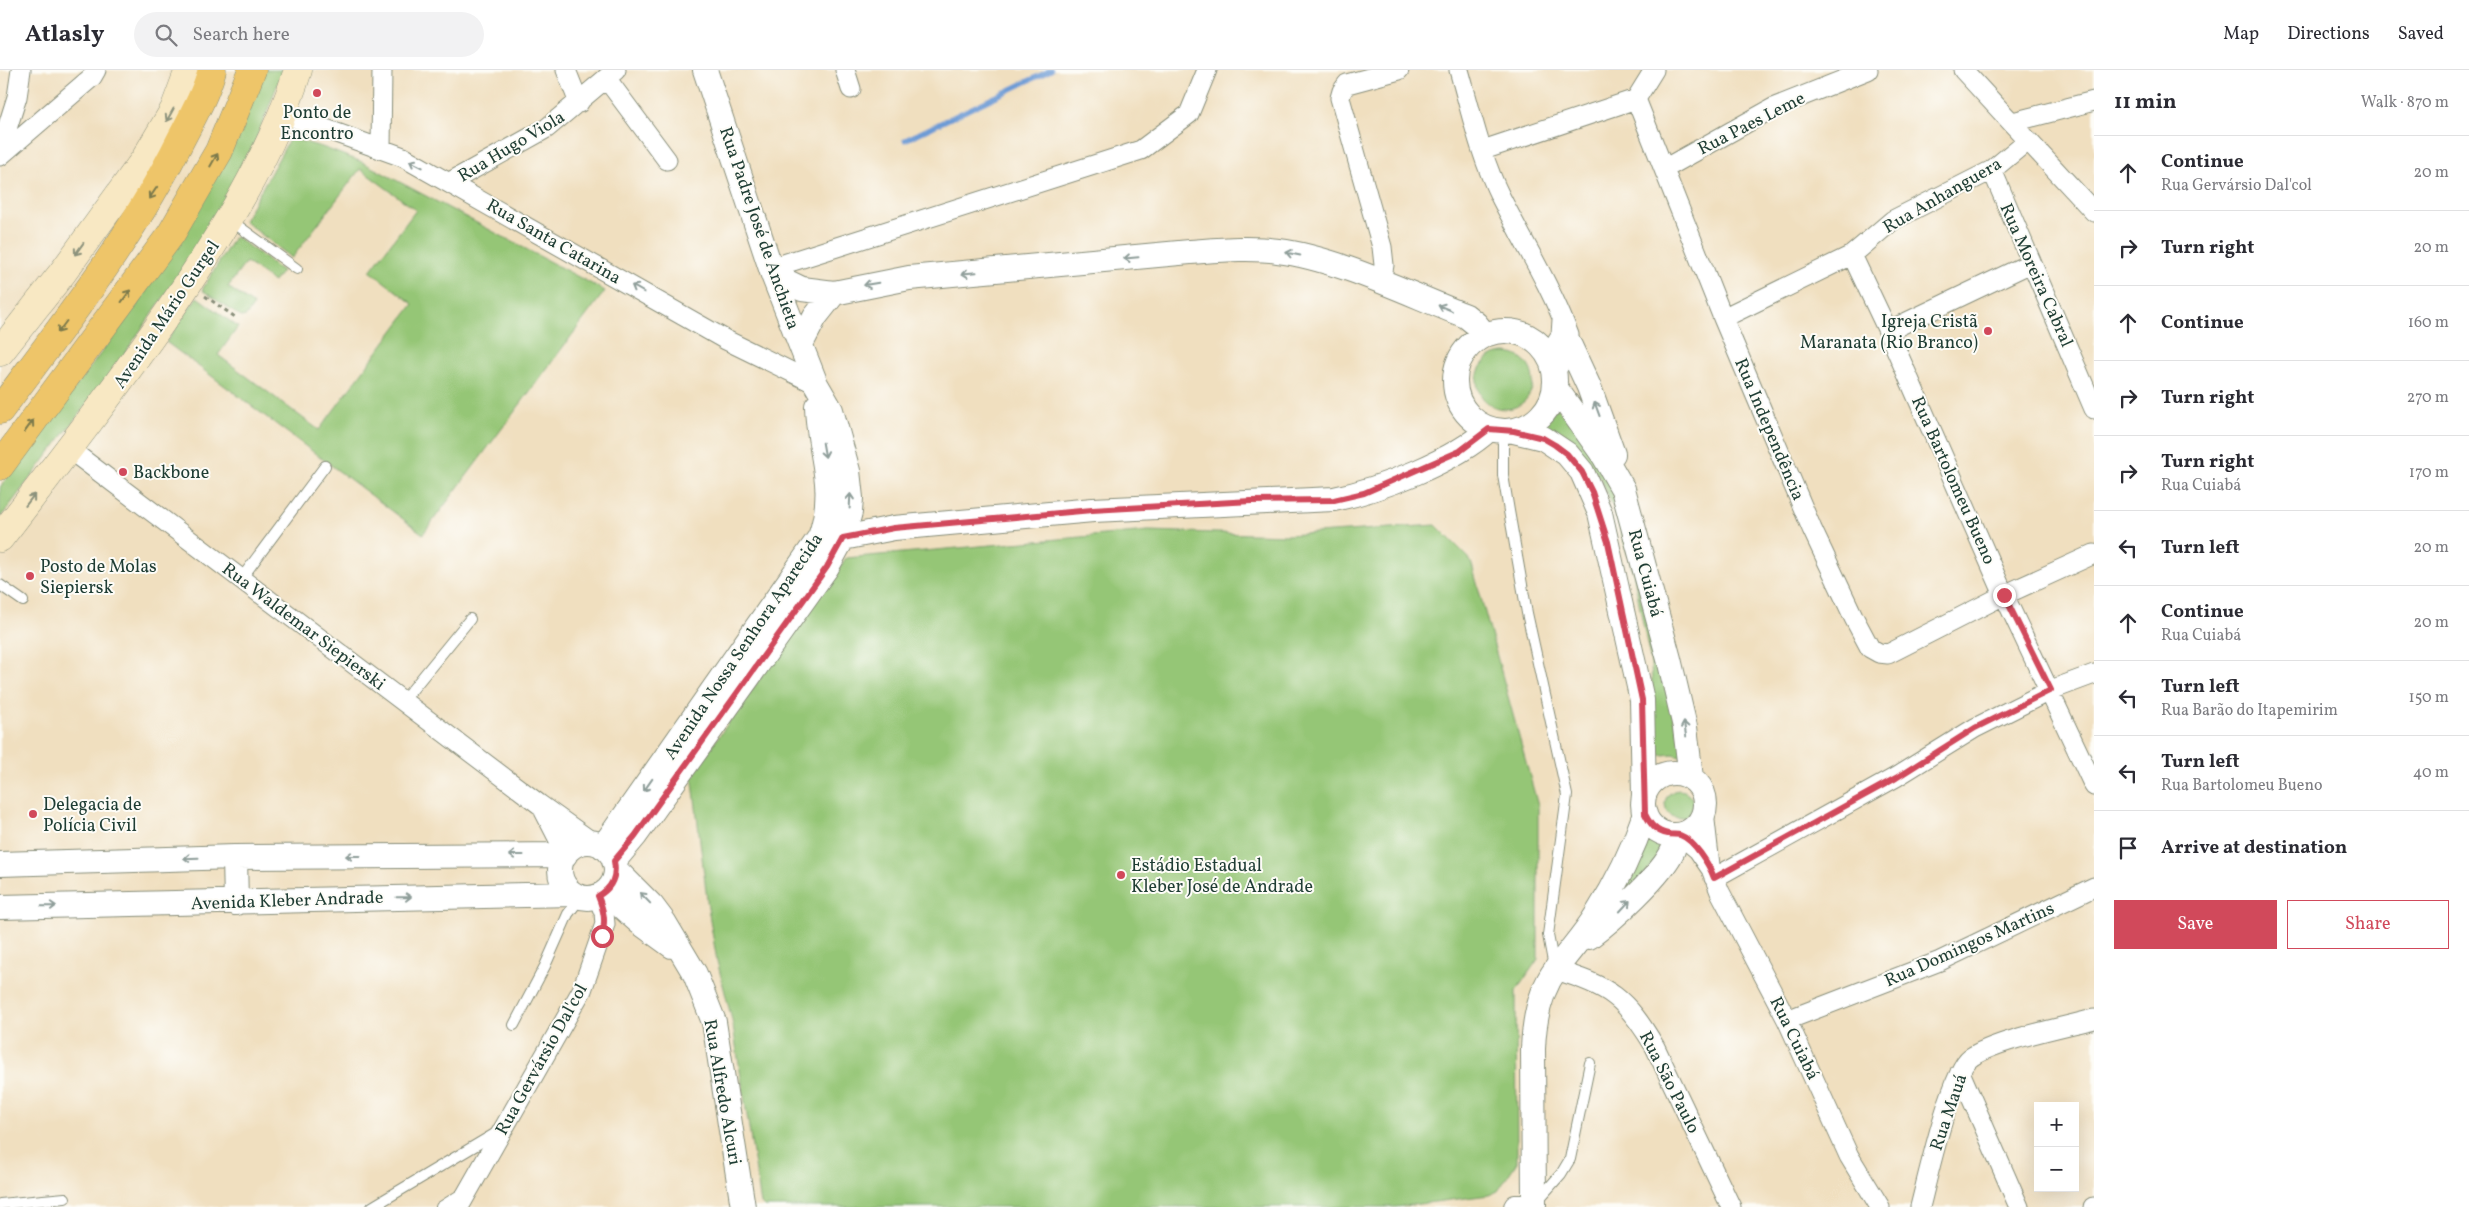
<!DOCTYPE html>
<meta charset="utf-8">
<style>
:root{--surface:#fff;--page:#f2f2f3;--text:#2b2b33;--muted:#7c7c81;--line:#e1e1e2;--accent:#d1495b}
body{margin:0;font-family:Vollkorn,serif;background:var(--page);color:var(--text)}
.controls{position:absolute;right:15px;bottom:15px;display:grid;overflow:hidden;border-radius:0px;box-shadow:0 5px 20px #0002}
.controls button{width:45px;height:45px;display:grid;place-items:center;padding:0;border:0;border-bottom:1px solid var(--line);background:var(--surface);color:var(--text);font:25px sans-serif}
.stop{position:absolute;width:15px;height:15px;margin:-11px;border:4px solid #d1495b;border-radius:50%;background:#fff}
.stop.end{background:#d1495b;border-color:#fff;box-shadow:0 1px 5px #0008}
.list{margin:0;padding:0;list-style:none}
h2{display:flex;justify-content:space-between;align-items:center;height:65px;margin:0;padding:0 20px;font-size:21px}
h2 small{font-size:16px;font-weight:400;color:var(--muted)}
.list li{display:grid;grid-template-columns:32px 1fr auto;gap:15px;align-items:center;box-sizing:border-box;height:75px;padding:0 20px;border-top:1px solid var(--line)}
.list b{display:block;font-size:19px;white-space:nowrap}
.list p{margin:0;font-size:16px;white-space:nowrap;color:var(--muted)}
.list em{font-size:16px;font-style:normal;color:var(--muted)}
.actions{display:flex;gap:10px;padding:15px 20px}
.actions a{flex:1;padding:11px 0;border:1px solid var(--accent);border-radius:0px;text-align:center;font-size:18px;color:var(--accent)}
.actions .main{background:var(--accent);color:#fff}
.icon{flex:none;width:28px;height:28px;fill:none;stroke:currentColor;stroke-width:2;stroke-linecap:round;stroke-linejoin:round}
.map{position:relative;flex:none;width:2094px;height:1137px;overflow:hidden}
header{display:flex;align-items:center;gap:30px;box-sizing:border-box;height:70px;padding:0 25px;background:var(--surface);border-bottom:1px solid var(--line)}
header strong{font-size:24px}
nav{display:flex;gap:28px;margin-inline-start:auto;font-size:18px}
.search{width:350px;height:45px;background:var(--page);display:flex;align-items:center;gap:12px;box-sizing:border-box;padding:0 18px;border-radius:28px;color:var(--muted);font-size:19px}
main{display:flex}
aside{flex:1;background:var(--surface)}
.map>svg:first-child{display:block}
.green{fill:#95c676;stroke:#5a8255}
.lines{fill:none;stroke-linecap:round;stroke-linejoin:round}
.stream{stroke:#6d9bd5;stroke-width:5}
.service-casing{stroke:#888e7a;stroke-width:12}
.minor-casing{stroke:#888e7a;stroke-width:21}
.tertiary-casing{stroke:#888e7a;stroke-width:26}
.secondary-casing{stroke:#888e7a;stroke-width:29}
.primary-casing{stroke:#888e7a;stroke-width:29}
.path{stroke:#888e7a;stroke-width:3;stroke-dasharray:4 4;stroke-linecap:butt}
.service{stroke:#fff;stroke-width:10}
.minor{stroke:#fff;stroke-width:19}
.tertiary{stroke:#fff;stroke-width:24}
.secondary{stroke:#f8e8c3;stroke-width:28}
.primary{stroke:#eec569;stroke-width:28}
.oneway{stroke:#8c927c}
.oneway2{stroke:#7c7a4c}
.oneway3{stroke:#8f9e9a}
.route{stroke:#d1495b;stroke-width:6}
.poi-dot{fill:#d1495b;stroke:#fdfcf7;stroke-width:2}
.labels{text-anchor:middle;stroke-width:4;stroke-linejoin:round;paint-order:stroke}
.poi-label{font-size:18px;fill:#1f3d34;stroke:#fdfcf7;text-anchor:start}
.street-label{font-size:18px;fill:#1f3d34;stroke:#fdfcf7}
</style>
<header>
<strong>Atlasly</strong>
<div class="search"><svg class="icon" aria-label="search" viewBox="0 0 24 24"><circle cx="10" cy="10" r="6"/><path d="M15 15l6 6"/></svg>Search here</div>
<nav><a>Map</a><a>Directions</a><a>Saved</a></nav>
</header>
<main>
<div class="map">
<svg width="2094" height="1137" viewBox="0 0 2094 1137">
<rect width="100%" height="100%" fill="#fdfcf7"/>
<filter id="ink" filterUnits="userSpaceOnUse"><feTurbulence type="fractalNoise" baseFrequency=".02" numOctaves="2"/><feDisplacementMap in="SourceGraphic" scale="10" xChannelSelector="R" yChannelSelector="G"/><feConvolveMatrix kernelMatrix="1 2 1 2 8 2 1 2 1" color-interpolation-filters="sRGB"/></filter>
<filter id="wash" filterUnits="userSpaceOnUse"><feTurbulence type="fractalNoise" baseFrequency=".0096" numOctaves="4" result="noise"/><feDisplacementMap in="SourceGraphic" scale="20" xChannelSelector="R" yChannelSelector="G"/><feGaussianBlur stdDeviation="1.12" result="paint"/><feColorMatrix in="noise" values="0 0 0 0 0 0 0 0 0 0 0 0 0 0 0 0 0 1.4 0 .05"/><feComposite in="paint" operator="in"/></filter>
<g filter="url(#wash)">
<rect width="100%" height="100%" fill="#f0dfbf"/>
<path class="green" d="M259,0h24l-32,83 -52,93 -81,117 -118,155v-31l140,-186 34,-57z
M290,68l32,9 40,15 243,129 -182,243 -257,-192 31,-45 41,30 -20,28 101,75 94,-126 -43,-33 46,-61 -56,-41 -68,89 -48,-37z
M235,166l47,35 -8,11 -28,-20 -18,25 26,18 -8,11 -5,1 -39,-27z
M1477 311a28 28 0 1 1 56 0a28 28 0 1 1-56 0Z
M1557,337l48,55 79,295 -11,-3 -21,2 2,-36 -3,-56 -18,-92 -21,-68 -11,-25 -27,-35 -32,-17z
M1436,455l33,33 3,7 66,241v153l-22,32 1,171 -19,29 -9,4 -93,12h-632l-3,-3 -29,-184 -15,-59 -9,-53 -16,-134 154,-216 302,-27 139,4z
M1665 734a14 14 0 1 1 28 0a14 14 0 1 1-28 0Z
M1648,757l15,11 10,2 -67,80z"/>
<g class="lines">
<path class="stream" d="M905,70l146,-70"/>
</g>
</g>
<g filter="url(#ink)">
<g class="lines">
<defs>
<path id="service" d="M230,150l67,49
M1503,362v43l6,36 18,102 40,182 -19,140 6,32
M241,509l84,-113
M0,515l23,16
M403,631l67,-82
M514,955l31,-59 23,-52 13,-17
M1538,1130l23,-26 9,-15 20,-96
M0,1134l65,-6
M372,1137l126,-75
M441,1137l22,-14"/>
<path id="minor" d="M566,0l13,33
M845,0l6,19
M1459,0c12,42 22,88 42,128 23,45 50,89 68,137 1,16 -5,25 -15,37
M1963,0l131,142
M606,8l61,82
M1636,29l87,219 89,211 42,89 16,30 9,5 9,1 116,-59 90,-41
M1636,29l18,-29
M284,44l119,43 323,183 90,44
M2013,52l81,-21
M381,78l1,-78
M1483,80l153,-51
M0,81l17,-54 4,-27
M0,86l92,-79 4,-7
M1664,99l111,-62 93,-37
M1992,100l102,239
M450,112l97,-54 69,-58
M1852,185l36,76 116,264 90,191
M771,198l370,-118 48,-36 18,-44
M1381,213l3,-18 -2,-18 -42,-149 2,-7 5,-7 52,-14
M1723,248l129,-63 41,-35 99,-50 35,-29
M1888,261l143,-68
M1548,285l13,-20 1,-15
M69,379l470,355 56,40
M544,741l22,43
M1704,742l6,53
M1679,764l19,16 13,19 9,23 67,128 62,136 31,51
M1714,808l182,-101 79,-49 76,-38 43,-16
M1555,900c55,16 71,28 100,77l76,160
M1787,950l153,-59 154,-74
M1960,1002l59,135
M459,1137l123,-217 23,-66 -1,-11 -6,-16
M1920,1137c7,-27 31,-135 50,-149 23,-17 93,-31 124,-39
M2093,1137h1"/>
<path id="tertiary" d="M773,205l29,14 32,4 75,-15 281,-26c29,-2 59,-5 88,-1 59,7 131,43 188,65l10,8 9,11
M1455 311a50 50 0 1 1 100 0a50 50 0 1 1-100 0Z
M801,274l14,-27 19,-24
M1570,276l19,41 24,67
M1555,317l49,69 19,33 46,170 16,68 6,51
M1514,361l29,7 24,16 15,18 18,41 42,187 2,95
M843,468l51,-10 199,-18 241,-11c45,-9 121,-38 155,-70
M1643 734a31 31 0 1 1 62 0a31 31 0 1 1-62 0Z
M560 800a28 28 0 1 1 56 0a28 28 0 1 1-56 0Z
M603,777l217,-310c18,-53 -2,-82 -3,-131
M235,787l1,46
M614,791l21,-25 192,-269 16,-29 7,-26 1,-14 -3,-27 -17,-61 -15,-26 -43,-109 -68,-205
M0,794l235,-7 330,-2
M616,800l36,36 12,16 31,52 19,48 29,185
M605,822l34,30 33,24
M0,837l573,-13
M1589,867c22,-16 74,-63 84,-87 2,-5 2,-10 3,-15
M1516,1137l18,-2 -1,-156c1,-27 6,-57 23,-80 13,-18 29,-35 41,-55 20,-31 36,-65 48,-100"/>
<path id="secondary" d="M0,282l63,-80 82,-113 29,-49 15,-40
M0,468c58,-75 116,-150 170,-228 51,-75 101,-153 128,-240"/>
<path id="primary" d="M0,340c65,-87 133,-174 181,-271 12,-23 24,-44 31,-69
M0,396l171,-232 48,-83 33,-81"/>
</defs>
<use href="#service" class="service-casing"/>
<use href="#minor" class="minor-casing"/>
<use href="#tertiary" class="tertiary-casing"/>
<use href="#secondary" class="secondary-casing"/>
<use href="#primary" class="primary-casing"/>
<path class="path" d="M205,226l30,21"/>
<use href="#service" class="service"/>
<use href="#minor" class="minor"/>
<use href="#tertiary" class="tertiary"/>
<use href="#secondary" class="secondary"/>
<use href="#primary" class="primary"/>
</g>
<defs><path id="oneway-shaft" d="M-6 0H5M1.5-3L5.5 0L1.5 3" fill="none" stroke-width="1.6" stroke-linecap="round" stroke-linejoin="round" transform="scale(1.25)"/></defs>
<g class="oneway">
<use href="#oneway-shaft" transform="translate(170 45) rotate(119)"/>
<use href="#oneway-shaft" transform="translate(79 179) rotate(126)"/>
<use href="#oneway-shaft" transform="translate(30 430) rotate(-52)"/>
</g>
<g class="oneway2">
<use href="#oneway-shaft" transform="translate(214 90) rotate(-60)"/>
<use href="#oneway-shaft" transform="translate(153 123) rotate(124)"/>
<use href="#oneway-shaft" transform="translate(126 226) rotate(-54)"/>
<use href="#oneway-shaft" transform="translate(62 257) rotate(127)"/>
<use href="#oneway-shaft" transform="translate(29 356) rotate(-54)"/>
</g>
<g class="oneway3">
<use href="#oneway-shaft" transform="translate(416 94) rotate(-153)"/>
<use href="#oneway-shaft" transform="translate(1293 184) rotate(-169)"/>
<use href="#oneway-shaft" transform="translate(1131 188) rotate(175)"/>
<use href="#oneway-shaft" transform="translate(969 203) rotate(175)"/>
<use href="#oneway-shaft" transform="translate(871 214) rotate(170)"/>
<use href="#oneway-shaft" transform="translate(638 219) rotate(-150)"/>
<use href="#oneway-shaft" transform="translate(1445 238) rotate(-158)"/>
<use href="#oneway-shaft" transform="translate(1597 339) rotate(-110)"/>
<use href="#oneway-shaft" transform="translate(824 380) rotate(80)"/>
<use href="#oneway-shaft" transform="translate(850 431) rotate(-87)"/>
<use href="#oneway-shaft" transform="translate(1685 659) rotate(-99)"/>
<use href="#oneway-shaft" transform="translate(648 715) rotate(125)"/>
<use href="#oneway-shaft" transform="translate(516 785) rotate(180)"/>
<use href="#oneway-shaft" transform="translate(353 786) rotate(180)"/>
<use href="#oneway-shaft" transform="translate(191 788) rotate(178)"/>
<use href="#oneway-shaft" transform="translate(404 827) rotate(-1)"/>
<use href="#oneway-shaft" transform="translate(645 828) rotate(-134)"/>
<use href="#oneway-shaft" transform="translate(49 836) rotate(-1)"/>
<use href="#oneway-shaft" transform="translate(1625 836) rotate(-47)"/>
</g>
</g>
<g class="lines" filter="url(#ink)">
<path class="route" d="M602,866c4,-15 2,-25 -4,-40 14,-8 19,-19 16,-35l21,-25 192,-269 16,-29 51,-10 198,-18 159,-9 83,-1 30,-7 96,-42 29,-22 25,2 29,7 12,7 12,9 15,18 10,20 16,50 34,158 3,114c5,10 11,18 23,20 3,1 9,0 12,1 14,5 29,29 34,43l182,-100 79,-50 76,-38 -47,-95"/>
</g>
<g class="poi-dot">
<circle cx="317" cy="23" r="5"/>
<circle cx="1988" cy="261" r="5"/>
<circle cx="123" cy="402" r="5"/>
<circle cx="30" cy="506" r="5"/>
<circle cx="33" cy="744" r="5"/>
<circle cx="1121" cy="805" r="5"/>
</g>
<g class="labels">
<g class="poi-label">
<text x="317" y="48" text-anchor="middle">Ponto de<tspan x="317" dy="21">Encontro</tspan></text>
<text x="1978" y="257" text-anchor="end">Igreja Cristã<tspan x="1978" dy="21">Maranata (Rio Branco)</tspan></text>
<text x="133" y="408">Backbone</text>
<text x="40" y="502">Posto de Molas<tspan x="40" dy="21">Siepiersk</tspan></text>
<text x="43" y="740">Delegacia de<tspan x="43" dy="21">Polícia Civil</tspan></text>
<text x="1131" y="801">Estádio Estadual<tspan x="1131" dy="21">Kleber José de Andrade</tspan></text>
</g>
<g class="street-label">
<text transform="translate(1751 53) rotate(-27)" y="6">Rua Paes Leme</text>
<text transform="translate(511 76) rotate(-31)" y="6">Rua Hugo Viola</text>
<text transform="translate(1942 125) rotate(-30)" y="6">Rua Anhanguera</text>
<text transform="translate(760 158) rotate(71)" y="6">Rua Padre José de Anchieta</text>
<text transform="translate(554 171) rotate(30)" y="6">Rua Santa Catarina</text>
<text transform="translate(2037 205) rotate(66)" y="6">Rua Moreira Cabral</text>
<text transform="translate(166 244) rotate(-56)" y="6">Avenida Mário Gurgel</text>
<text transform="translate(1770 359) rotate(67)" y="6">Rua Independência</text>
<text transform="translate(1954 410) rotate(66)" y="6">Rua Bartolomeu Bueno</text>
<text transform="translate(1646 503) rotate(75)" y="6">Rua Cuiabá</text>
<text transform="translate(304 556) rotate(37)" y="6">Rua Waldemar Siepierski</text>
<text transform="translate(743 576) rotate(-56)" y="6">Avenida Nossa Senhora Aparecida</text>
<text transform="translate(287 830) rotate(-2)" y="6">Avenida Kleber Andrade</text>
<text transform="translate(1969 874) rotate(-24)" y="6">Rua Domingos Martins</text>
<text transform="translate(1795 968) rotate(64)" y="6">Rua Cuiabá</text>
<text transform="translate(541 989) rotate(-61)" y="6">Rua Gervársio Dal'col</text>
<text transform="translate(1670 1012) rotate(63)" y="6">Rua São Paulo</text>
<text transform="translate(723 1022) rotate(80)" y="6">Rua Alfredo Alcuri</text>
<text transform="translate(1948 1042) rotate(-71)" y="6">Rua Mauá</text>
</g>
</g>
</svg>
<div class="controls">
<button>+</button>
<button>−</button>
</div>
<div class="stop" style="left:602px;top:866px"></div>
<div class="stop end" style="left:2004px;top:525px"></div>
</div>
<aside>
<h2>11 min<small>Walk · 870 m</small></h2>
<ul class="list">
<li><svg class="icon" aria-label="ahead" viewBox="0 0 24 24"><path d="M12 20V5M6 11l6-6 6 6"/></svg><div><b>Continue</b><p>Rua Gervársio Dal'col</p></div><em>20 m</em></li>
<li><svg class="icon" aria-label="right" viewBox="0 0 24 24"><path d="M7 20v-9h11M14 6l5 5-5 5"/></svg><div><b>Turn right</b></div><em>20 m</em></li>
<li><svg class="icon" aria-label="ahead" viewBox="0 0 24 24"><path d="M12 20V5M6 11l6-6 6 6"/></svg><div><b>Continue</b></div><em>160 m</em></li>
<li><svg class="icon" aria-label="right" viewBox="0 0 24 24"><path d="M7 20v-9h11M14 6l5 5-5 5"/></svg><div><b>Turn right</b></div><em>270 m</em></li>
<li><svg class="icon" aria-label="right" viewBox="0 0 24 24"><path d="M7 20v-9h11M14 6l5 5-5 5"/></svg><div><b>Turn right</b><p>Rua Cuiabá</p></div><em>170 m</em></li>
<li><svg class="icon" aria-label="left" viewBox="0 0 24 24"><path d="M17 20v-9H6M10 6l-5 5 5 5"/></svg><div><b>Turn left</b></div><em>20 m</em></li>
<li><svg class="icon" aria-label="ahead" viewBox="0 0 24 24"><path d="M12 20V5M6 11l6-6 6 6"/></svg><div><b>Continue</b><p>Rua Cuiabá</p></div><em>20 m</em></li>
<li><svg class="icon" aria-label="left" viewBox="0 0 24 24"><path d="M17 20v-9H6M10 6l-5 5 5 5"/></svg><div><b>Turn left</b><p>Rua Barão do Itapemirim</p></div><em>150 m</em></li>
<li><svg class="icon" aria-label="left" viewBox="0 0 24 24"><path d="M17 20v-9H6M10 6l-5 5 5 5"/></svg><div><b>Turn left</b><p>Rua Bartolomeu Bueno</p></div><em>40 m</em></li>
<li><svg class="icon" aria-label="arrive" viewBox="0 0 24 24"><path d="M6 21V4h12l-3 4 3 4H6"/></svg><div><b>Arrive at destination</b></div></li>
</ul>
<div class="actions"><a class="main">Save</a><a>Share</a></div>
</aside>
</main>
